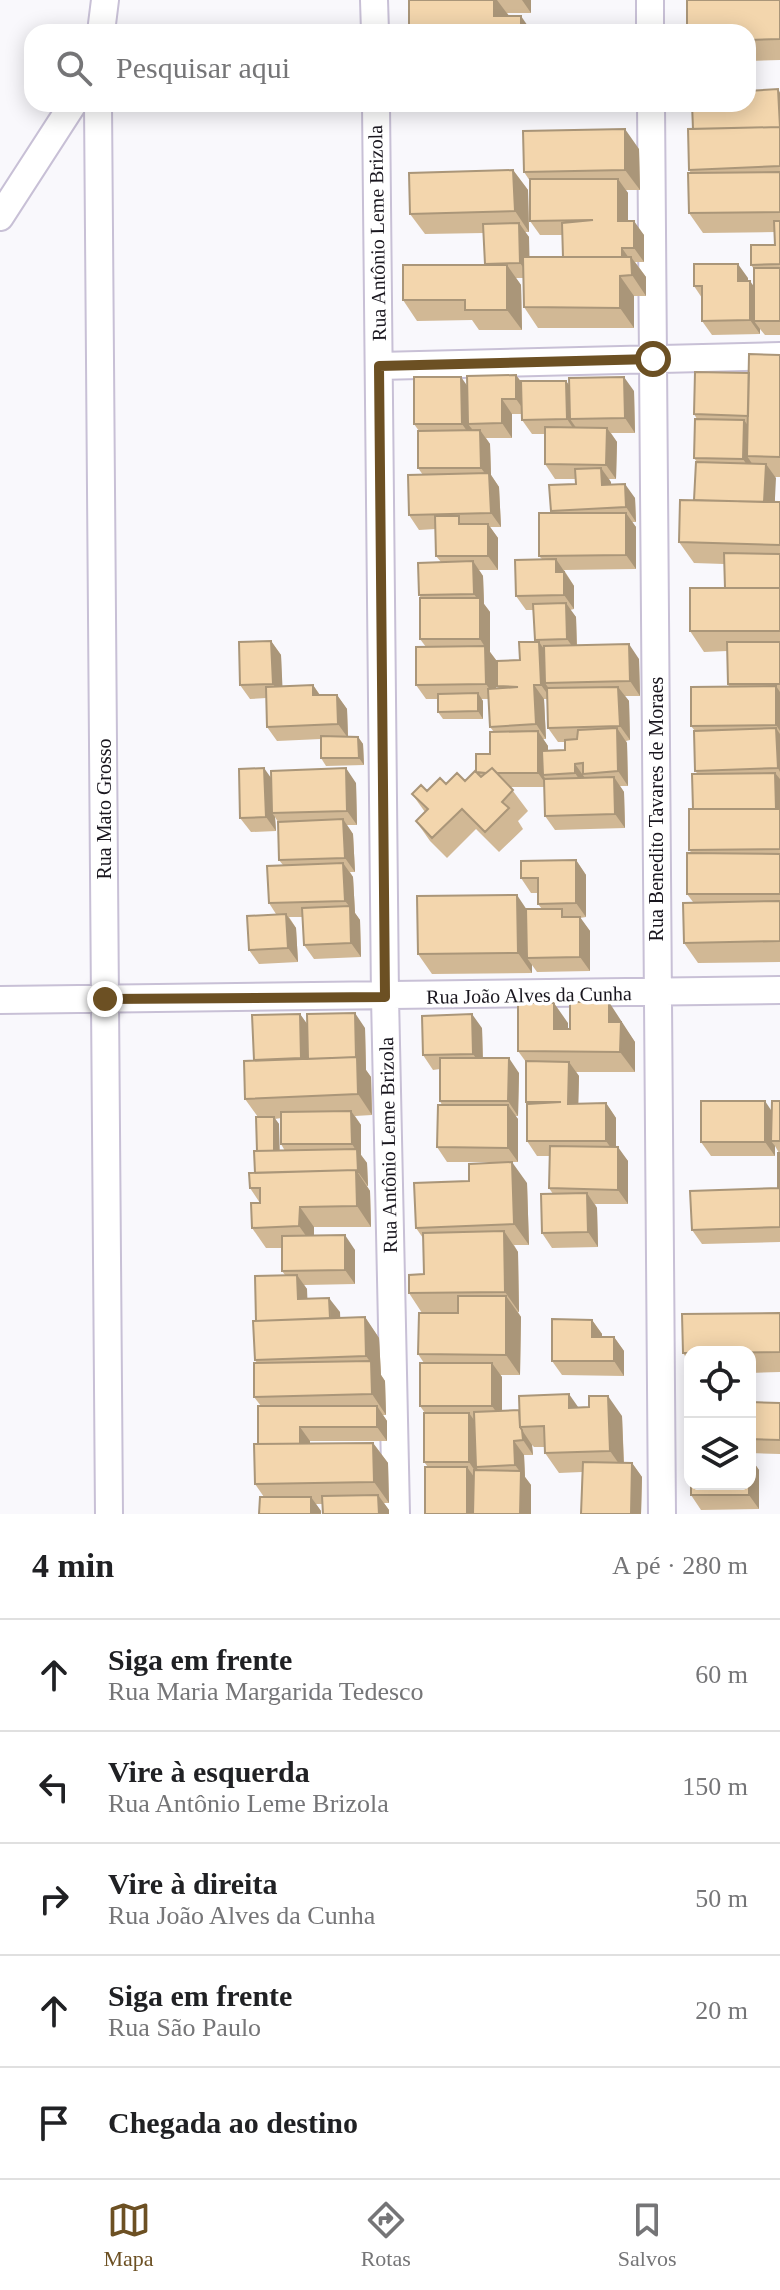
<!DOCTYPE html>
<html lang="pt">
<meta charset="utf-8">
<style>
:root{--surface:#fff;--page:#f6f6f6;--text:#202124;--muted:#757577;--line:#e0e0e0;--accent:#6c5023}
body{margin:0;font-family:"Times New Roman",serif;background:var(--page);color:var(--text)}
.controls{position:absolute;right:24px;bottom:24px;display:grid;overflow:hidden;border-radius:16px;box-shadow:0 4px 20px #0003}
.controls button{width:72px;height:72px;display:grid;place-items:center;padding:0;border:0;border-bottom:2px solid var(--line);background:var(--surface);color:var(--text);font:40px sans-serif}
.stop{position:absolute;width:24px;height:24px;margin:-18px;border:6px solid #6c5023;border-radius:50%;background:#fff}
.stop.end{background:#6c5023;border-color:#fff;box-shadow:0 2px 8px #0008}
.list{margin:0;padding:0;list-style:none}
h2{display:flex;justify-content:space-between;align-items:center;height:104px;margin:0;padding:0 32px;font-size:34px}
h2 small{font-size:26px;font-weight:400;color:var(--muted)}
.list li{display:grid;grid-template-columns:52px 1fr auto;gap:24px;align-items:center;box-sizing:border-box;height:112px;padding:0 32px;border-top:2px solid var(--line)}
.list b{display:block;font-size:30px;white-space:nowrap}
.list p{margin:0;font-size:26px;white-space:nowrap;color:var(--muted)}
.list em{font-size:26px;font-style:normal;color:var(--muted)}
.icon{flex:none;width:44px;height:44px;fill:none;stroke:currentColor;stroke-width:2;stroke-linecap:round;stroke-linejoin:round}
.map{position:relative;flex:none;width:780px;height:1514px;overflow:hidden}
.search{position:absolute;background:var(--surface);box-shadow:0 4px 20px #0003;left:24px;right:24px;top:24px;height:88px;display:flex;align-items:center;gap:20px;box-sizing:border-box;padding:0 28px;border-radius:24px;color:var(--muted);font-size:30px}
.sheet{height:664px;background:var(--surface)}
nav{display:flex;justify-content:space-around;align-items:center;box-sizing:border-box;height:112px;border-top:2px solid var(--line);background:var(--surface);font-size:22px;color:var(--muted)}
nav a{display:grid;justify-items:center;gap:4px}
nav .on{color:var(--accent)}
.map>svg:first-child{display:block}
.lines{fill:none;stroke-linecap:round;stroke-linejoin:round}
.minor-casing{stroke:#c8c0d6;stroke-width:30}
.minor{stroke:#fff;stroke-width:26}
.wall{fill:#d1b895;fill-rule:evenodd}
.shaded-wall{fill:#aa9679}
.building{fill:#f3d6ad;stroke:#aa9679;stroke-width:2}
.route{stroke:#6c5023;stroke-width:10}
.labels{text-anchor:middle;stroke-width:7;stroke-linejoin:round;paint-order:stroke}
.street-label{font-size:20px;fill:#19161e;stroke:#fff}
</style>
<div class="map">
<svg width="780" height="1514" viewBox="0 0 780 1514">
<rect width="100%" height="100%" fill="#f9f8fc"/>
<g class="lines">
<defs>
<path id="minor" d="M374,0l1,32
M650,0v32
M101,32l4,-32
M98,104l11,1410
M376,104l9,893 11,517
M651,104l11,1410
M0,217l73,-113
M379,366l401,-10
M0,1000l780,-10"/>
</defs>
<use href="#minor" class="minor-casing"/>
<use href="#minor" class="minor"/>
</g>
<path class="wall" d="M409,0h122v13h-24l14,19z
M780,0v60l-32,1v-29z
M778,89l2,4v242h-15l-5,-6v5l-48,1 -10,-14v-23l-8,-12 54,-8v3l6,6v-18l-3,-4 24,-20v-13l-72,1 -14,-20 2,-40 -2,-3 4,-41z
M532,104h106v4l-101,3z
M639,149l1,41h-14l2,3v28l16,14v27h-9l11,15v19h-12v32h-96l-14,-21 -1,-29h-7l5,7 1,45h-43l-7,-10 -55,1 -14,-21 82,-35 -1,-32 -59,1 -15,-20 103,-44 15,20 1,42h-4l4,5v20h34l-1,-22h-22l-10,-14v-40l-6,-9z
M780,355v122h-5v25h5v460l-82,1 -14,-20 9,-41 -6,-8 5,-41 -3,-3 4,-41 5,-35 -3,-3v-40l-4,-5 38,-39 -1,-3 -1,-33 -23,1 -14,-21 35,-43 -1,-24 -30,-1 -15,-21 15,-42 3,-38 -3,-4 3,-39 -3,-5 55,-41z
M516,375l6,8 44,-2 3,4 65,6 1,42h-24l6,9 -1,37h-7l2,5 24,14 1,24h-4l4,5v42l-72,1 10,16v23l-4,1 6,7 1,29 62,13 1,37h-15l4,5 1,39 -4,1 1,2 1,43h-8l4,6 1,36 -70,2 -10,-14v-29h-35l18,24 -10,10 5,8 -24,23 -23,-23 -29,29 -17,-17 -14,-20 9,-9 -13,-18 34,-10 19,-3 11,-9 14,-18 4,-22 -4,-5 -1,-28h-8l2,2v18h-40l-5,-7v-13h-12l-10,-14 10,-38 -6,-8 1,-41 -2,-3 22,-33 -5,-6v-27l-17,1 -10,-15 14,-40 -5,-7 1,-37 -5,-7 53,-38zM512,414h10v6l10,14h13v30l10,15h21v5l-25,27 1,2 -13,43 3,3 -26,37 10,14h8l2,32 -39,44 2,2h-3v-28l-6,-8v-40l-6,-8 -1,-28 -4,-6h19v-32l-8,-11h11l-2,-40 -8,-12 -1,-31 -4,-6h26zM544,699h3l1,29 10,14h7v8l-17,1v-5l-5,-7h3z
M271,641l10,14 1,32 31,-2 7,10h17l10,14 1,27 10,1 5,7 1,21 -38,1 -5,-8v-19l-44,2 -10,-14 -1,-29 -16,1 -10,-14z
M271,778l85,5 1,42h-10l6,9 2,38h-5l3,5 2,36 5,7 1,37 -47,2 -10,-14 -1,-28h-14l7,11 2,34 -39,2 -10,-14 27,-36 -7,-11 14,-38 -4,-5 -1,-38 -3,-5 1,14 -25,1 -11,-14z
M576,860l10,15v42l-6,1 10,13v40l-53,1 -5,-7v8l-100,1 -14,-20 108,-45h16l-4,-5v-11h-7l-10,-15z
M300,1014l7,10 58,4 1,42 5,7 1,38 -17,1 6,9v30l6,8 1,23h-1l3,5 1,36h-57v9l41,14v34l-51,1 3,4v9l33,14v6l25,-1 14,21 2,37 4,6 1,34h-3l4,6v20h-77v2h63l15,20 1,40h-5l5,7v4h-66l-1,-10h-6l5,7v3h-62l5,-17 -9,-13 6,-78 -7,-9 3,-34 -2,-3 1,-39 29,-46 -3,-4v-23h-16l-14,-20 8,-25 -10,-15 5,-15 2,-22 1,-34 -13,-18 9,-38zM281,1118v26l4,7h-6v-27l-4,-5z
M568,1023v6l55,-6v2l12,17v30h-59l3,4 -1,28 28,-1 10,15v29l12,14v43h-33l2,4 1,39 -46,1 -10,-15 11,-39 -4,-6 1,-32h-13l-10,-15v-37l-1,-2v-40l-8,-11z
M482,1028l1,30 36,15 -1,43h-3l3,3v43h-71l-10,-15 5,-42 -2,-4v-32l-7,1 -10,-15z
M780,1101v141l-78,2 -10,-14 86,-42 1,-35 -4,-7v10h-64l-10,-14 71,-31z
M527,1183l2,62h-15l4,7 1,60h-1l3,5 -1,58h-20l2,2v34l76,-4 44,9 2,46 8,1 10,14 -1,37h-60l1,-42 -23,1 -14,-20v-6h-11l-2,-2 1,10h-9l1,22 6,8v29h-106l3,-47 -4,-5 1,-49 -5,-7 4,-43 -6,-9 4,-41 -13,-20 15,-19 -1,-36 -7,-10z
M780,1313v59l-30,1v-21h-60v11l-7,-10z
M592,1320l10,14v3h12l10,14v25l-62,-1 -10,-14z
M750,1402l30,1v51l-30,-1z
M750,1457l9,13v39l-58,1 -10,-15 59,-11z"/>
<path class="shaded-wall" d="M494,0h3l12,16h-15z
M522,0h9v13z
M521,16l11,16h-11z
M778,89l2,4v36z
M625,129l14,20 1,41 -15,-20z
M513,170l15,20 1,42 -14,-21z
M618,179l10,14v42l-10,-14z
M634,221l10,14v27l-10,-14z
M519,223l10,14 1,40 -10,-14z
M622,248l9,13v-4l15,20v19l-24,-36z
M738,264l10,14v17l-10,-14z
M507,265l14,20 1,45 -15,-20z
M620,276l14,20v32l-14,-20z
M750,281l10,14 -6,26 6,8v5l-10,-14z
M516,375l10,14v24l-10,-14z
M461,377l10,14 -3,33 4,5v9l-10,-14z
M624,377l10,14 1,42 -10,-15z
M566,381l10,14 -6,24 7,10v5l-10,-15z
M502,399l10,15v24l-10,-15z
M744,420l10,14 -7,22 6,9v9l-10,-15z
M607,428l10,14 -1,37 -10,-14z
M480,430l10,14 1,31 8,12 2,40 -10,-14 -2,-34 -8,-11z
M766,464l10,14 -2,40 -10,-14z
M601,468l10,14 1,17 -10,-14z
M625,484l10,14 1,24 -10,-15z
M626,513l10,14v42l-10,-14z
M488,524l10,14v32l-10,-14z
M556,559l18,27v23l-10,-14 -8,-23z
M473,561l10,15 1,28 6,8v40l6,8v39l-10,-15 -1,-37 -5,-8v-36l-6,-9z
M566,603l10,14 1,36 -10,-14z
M271,641l10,14 2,43 -10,-14z
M539,642l10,14 -4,27 5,7 1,9 -10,-14z
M629,644l10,15 1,37 -10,-15z
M313,685l10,15 -10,-5z
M534,685l10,14 2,40 -10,-15z
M776,686l4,6v39l-4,-6z
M618,687l11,14 1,39 -10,-14z
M478,693l5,8v18l-5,-8z
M337,695l10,14 1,29 -10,-14z
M617,728l10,15 1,43 -10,-15z
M776,728l4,6v38l-2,-4z
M538,731l10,15v29h-5l5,8v4l-10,-14z
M358,737l5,7 1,21 -5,-7z
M575,764l10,14v10l-10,-15z
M264,768l10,14 -2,31 3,4 1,14 -10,-14z
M346,768l10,15 1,42 -10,-14z
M775,773l5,6v37l-4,-6z
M614,777l10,15 1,36 -10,-14z
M343,819l10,15 2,38 -10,-14z
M576,860l10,15v42l-10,-14z
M343,863l10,14 2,36 5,7 1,37 -10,-14 -1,-36 -5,-6z
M517,895l14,21 -4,42 5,7v8l-14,-20z
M286,914l10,14 2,34 -10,-14z
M580,917l10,14v40l-10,-14z
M609,1002l26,40v30l-15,-20 -11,-30z
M554,1003l14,20v26l-14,-20z
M355,1013l10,15 1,42 5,7 1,38 -14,-21z
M300,1014l10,14 1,32 -10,-2z
M472,1014l10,14 1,40 -10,-14z
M509,1058l10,15 -1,43 -10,-15z
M569,1062l10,14 -1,42 -10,-14z
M765,1101l10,15 -4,25 4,5v10l-10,-14z
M606,1103l10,15v37l-10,-14z
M508,1105l10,14v43l-10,-14z
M351,1111l10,14v30l6,8 1,23 -10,-14 -1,-20 -5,-8z
M274,1117l5,7 1,35 -6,-8z
M618,1147l10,14v43l-10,-14z
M512,1162l15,21 2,62 -15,-21z
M356,1170l14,21 1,36 -14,-21z
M587,1193l10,15 1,39 -10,-15z
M300,1207l14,20v20l-15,-21z
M504,1231l14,21 1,60 -14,-20z
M345,1235l10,15v34l-10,-14z
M297,1275l10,14 1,24 -10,-14z
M506,1296l15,21 -1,58 -14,-20z
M329,1298l11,14 1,23 -10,-15z
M365,1317l14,21 2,37 4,6 1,34 -14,-21 -1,-31 -5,-7z
M592,1320l10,14v17l-10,-14z
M614,1337l10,14v25l-10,-15z
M492,1363l10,14v43l-10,-14z
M569,1394l14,20 -14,-6z
M608,1396l14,20 2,55 -14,-20z
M377,1406l10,15v20l-10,-14z
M469,1413l10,14 -3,40 3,4v6l-10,-15z
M300,1427l10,14v18l-10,-14z
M522,1430l10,15 1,10 -10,-15z
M514,1441l10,14 1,22 6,8v29h-11l1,-41 -6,-8z
M373,1443l15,20 1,40 -15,-21z
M750,1457l9,13v39l-10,-14z
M632,1463l10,14 -1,37h-10z
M467,1467l10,14v33h-10z
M378,1495l11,15v4h-10z
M311,1497l10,14v3h-10z"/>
<path class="building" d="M409,0h85v16h27v16h-112z
M687,0h93v39l-32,1v-8h-61z
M778,89l2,38 -87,2 -1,-25h56v-13z
M780,127v39l-91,4 -1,-41z
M625,129v41l-101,2 -1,-41z
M513,170l2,41 -105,3 -1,-41z
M780,172v40l-91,1 -1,-40z
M530,179h88v42h16v27h-12v9h-59l-1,-34 31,-3 -63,1z
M774,221h6v43l-29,1v-20h24z
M519,223l1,40 -35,1 -2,-40z
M523,257h108l1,18 -12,1v32l-96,-1z
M694,264h44v17h12v39l-48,1v-35h-8z
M403,265h104v45h-42v-10h-62z
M754,268h26v53h-26z
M749,354l31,1v102l-33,-1z
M695,372l54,1 -1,43 -54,-2z
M516,375v24h-14v24l-34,1 -1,-48z
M414,377h47l1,47h-48z
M624,377l1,41 -55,1 -1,-41z
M521,381h45l1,38 -45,1z
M695,419l49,1 -1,39 -49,-1z
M545,427l62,1 -1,37 -61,-1z
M480,430l1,38h-63v-37z
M696,462l70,2 -2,38 -70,-2z
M601,468l1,17 23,-1 1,23 -75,4 -2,-26 27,-1 -1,-15z
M489,473l2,40 -82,2 -1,-40z
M680,500l100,2v43l-101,-3z
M539,513h87v42l-87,1z
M435,516h24v8h29v32h-52z
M724,553l56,1v34h-55z
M556,559v13h8v23l-48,1 -1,-36z
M473,561l1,33 -55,1 -1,-32z
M690,588h90v43h-90z
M420,598h60v41h-60z
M566,603l1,36 -32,1 -2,-36z
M271,641l2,43 -33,1 -1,-43z
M519,642h20l2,43h-7l2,39 -46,3 -2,-38 30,-2 -21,-1v-25l23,-1z
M727,642h53v42h-52z
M629,644l1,37 -85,2 -1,-37z
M485,646l1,38 -70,1v-38z
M313,685v10h24l1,29 -71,3 -1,-40z
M776,686v39l-85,1v-39z
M618,687l2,39 -72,2 -1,-40z
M478,693v18l-40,1v-18z
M617,728l1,43 -35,3v-11l-8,1v9l-32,2 -1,-24 23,-1v-10l12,-1 1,-9z
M776,728l2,40 -83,3 -1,-40z
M538,731v42h-41l-5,-5 -6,5 -10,-1v-18h14v-22z
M321,736l37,1 1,21h-38z
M264,768l2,49 -26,1 -1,-49z
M346,768l1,43 -75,2 -1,-42z
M492,768l21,22 -11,12 7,6 -24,24 -23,-23 -30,29 -16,-17 12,-12 -16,-15 9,-9 6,6 13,-13 6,6 11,-11 8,8 10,-10 6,6z
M775,773l1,36h-83l-1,-35z
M614,777l1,37 -70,2 -1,-37z
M689,809h91v40l-91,1z
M343,819l2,39 -66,2 -1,-38z
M687,853l93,1v40h-93z
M576,860v43l-38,1v-26h-17v-17z
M343,863l2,38 -76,2 -2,-37z
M517,895l1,58 -100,1 -1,-58z
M780,901v40l-96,2 -1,-40z
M350,906l1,37 -47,2 -2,-37z
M526,909h36v8h18v40l-53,1z
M286,914l2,34 -39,2 -2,-34z
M570,1002h39v20h12l-1,30 -102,-1v-48h36v26h16z
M355,1013l1,44 -48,2 -1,-45z
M300,1014l1,44 -47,2 -2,-45z
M472,1014l1,40 -50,1 -1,-39z
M357,1057l1,37 -113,5 -1,-38z
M440,1058h69l-1,43h-68z
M526,1061l43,1 -1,42 38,-1v38h-79v-37l34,-2h-35z
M701,1101h64v41h-64z
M772,1101h8v40h-9z
M438,1105h70v43l-71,-1z
M351,1111l1,33h-71v-32z
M256,1117h18v34h-17z
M550,1146l68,1v43l-69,-2z
M357,1149l1,23h-2v-2l-101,3 -1,-22z
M778,1153h2v35h-2z
M512,1162l2,62 -98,4 -2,-45 55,-2v-17z
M356,1170l1,36 -57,1 -1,19 -47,2 -1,-25h9v-15h-10l-1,-15z
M780,1188v39l-88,3 -2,-39z
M587,1193l1,39 -46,1 -1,-39z
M504,1231l1,61 -96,1v-18l15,-1 -1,-41z
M345,1235v35l-63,1v-35z
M297,1275l1,24 31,-1 1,20 -74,3 -1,-45z
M458,1296h48v59l-88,-1 1,-41h39z
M780,1313v39l-97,1 -1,-39z
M365,1317l1,39 -111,4 -2,-39z
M552,1319l40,1v17h22v24h-62z
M371,1361l1,33 -118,3v-34z
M420,1363h72v43h-72z
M569,1394v14l20,-1v-11h19l2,55 -65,2 -1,-27 -24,1 -1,-31z
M750,1402l30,1v37l-30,-1z
M258,1406h119v21h-77v17h-42z
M519,1410l1,17 2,3 1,10 -9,1 1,24 -39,2 -2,-55z
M424,1413h45v49h-45z
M373,1443l1,39 -119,2 -1,-40z
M583,1462l49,1 -1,51h-50z
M425,1467h42v47h-42z
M474,1470l47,1 -1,43h-47z
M691,1484h58v11h-58z
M378,1495l1,19h-56l-1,-18z
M260,1497h51v17h-52z"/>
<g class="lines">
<path class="route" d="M105,999l280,-2 -6,-631 274,-7"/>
</g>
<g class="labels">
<g class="street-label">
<text transform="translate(377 233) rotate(-91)" y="7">Rua Antônio Leme Brizola</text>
<text transform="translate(104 809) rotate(-90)" y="7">Rua Mato Grosso</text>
<text transform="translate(656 809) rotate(-90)" y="7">Rua Benedito Tavares de Moraes</text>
<text transform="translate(529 995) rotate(-1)" y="7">Rua João Alves da Cunha</text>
<text transform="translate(388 1145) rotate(-91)" y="7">Rua Antônio Leme Brizola</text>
</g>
</g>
</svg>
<div class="controls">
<button><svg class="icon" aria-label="locate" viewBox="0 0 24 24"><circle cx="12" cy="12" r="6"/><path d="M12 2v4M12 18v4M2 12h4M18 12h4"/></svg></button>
<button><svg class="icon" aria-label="layers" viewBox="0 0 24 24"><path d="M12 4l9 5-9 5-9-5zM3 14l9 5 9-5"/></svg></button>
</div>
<div class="stop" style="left:653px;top:359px"></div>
<div class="stop end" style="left:105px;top:999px"></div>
<div class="search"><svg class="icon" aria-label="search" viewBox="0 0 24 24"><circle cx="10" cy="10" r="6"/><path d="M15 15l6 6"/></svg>Pesquisar aqui</div>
</div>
<section class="sheet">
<h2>4 min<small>A pé · 280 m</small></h2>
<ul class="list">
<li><svg class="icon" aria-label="ahead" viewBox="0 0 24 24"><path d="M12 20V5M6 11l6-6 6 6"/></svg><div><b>Siga em frente</b><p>Rua Maria Margarida Tedesco</p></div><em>60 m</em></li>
<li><svg class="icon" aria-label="left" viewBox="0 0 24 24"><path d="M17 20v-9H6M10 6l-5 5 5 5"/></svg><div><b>Vire à esquerda</b><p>Rua Antônio Leme Brizola</p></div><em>150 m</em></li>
<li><svg class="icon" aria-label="right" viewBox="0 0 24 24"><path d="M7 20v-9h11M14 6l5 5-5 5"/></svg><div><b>Vire à direita</b><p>Rua João Alves da Cunha</p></div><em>50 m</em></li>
<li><svg class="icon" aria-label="ahead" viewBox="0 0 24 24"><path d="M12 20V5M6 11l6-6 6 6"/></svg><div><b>Siga em frente</b><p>Rua São Paulo</p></div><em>20 m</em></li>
<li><svg class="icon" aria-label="arrive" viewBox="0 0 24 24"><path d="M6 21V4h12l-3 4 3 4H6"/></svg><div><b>Chegada ao destino</b></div></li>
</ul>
</section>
<nav>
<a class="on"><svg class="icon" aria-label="map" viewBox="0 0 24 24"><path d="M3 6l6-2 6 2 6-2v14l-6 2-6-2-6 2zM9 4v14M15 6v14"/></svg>Mapa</a>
<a><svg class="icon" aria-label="directions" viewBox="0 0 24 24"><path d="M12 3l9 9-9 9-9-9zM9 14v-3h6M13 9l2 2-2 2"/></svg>Rotas</a>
<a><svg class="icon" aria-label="saved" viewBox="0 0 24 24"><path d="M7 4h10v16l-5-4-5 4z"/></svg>Salvos</a>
</nav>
